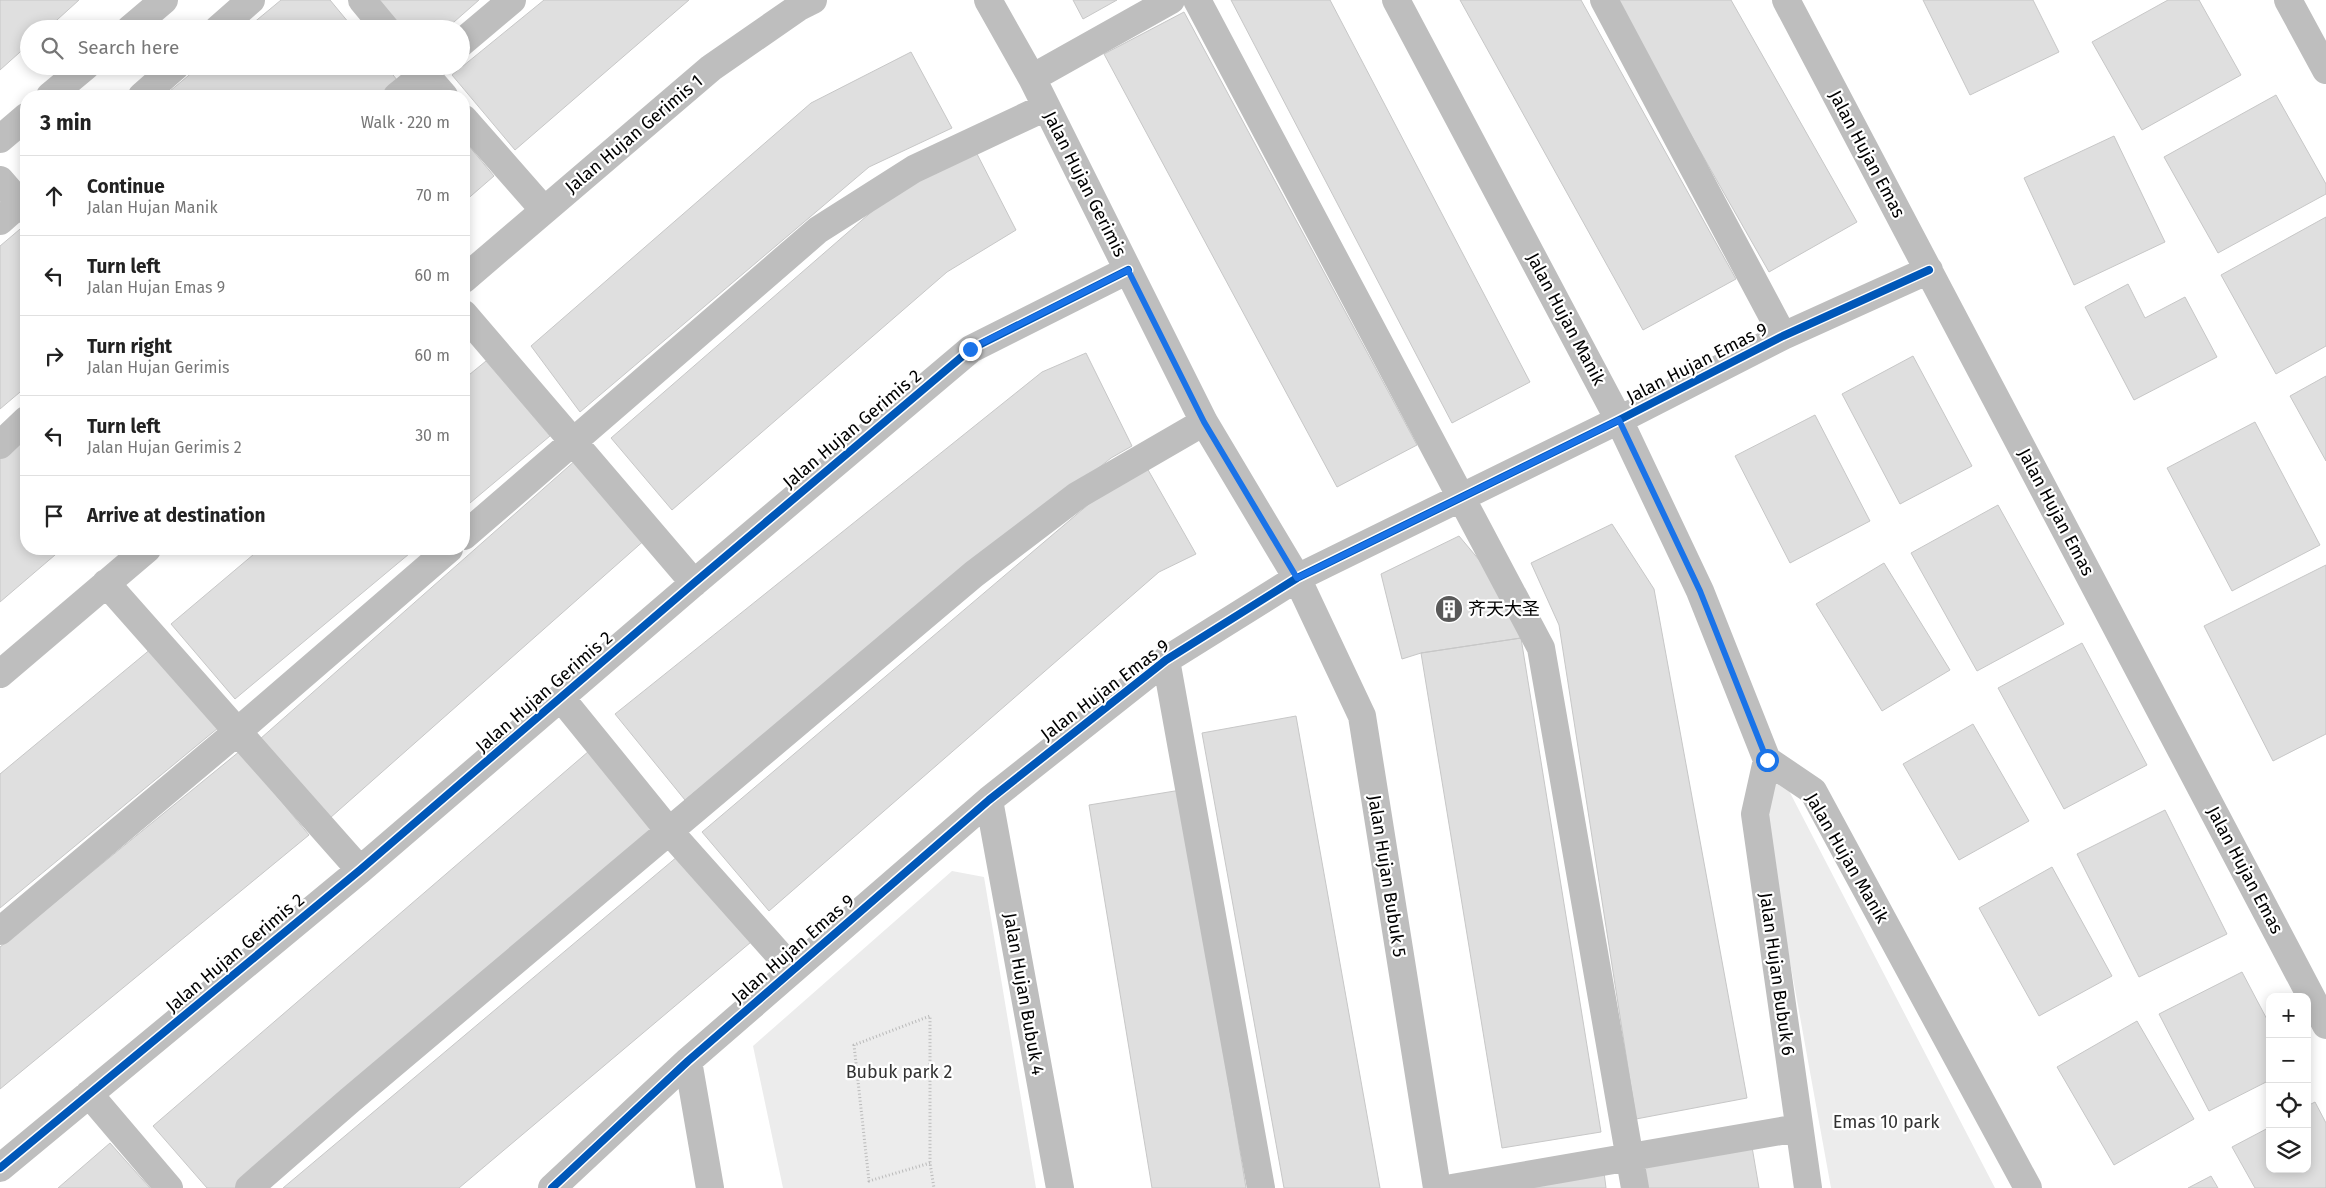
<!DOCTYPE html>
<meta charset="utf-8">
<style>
:root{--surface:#fff;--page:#f2f2f2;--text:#222;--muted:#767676;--line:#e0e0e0}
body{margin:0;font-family:"Fira Sans","Noto Sans SC",sans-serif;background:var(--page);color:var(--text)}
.controls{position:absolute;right:15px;bottom:15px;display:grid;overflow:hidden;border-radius:10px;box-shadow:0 2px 12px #0003}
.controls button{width:45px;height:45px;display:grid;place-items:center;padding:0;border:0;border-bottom:1px solid var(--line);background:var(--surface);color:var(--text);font:25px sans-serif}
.stop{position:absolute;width:15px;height:15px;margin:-11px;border:4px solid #1a73e8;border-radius:50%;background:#fff}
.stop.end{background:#1a73e8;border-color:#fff;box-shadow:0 1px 5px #0008}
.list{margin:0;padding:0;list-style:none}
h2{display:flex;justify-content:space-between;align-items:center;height:65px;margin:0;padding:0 20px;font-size:21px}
h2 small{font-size:16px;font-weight:400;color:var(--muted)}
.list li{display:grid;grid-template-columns:32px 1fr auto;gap:15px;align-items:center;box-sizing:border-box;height:80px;padding:0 20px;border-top:1px solid var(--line)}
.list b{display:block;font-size:19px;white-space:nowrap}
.list p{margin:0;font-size:16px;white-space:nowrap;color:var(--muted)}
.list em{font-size:16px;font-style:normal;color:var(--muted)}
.icon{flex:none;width:28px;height:28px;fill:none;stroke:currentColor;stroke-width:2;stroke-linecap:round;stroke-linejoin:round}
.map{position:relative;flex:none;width:2326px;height:1188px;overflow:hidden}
.search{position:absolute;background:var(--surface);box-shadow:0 2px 12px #0003;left:20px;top:20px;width:450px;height:55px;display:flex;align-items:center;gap:12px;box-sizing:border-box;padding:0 18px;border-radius:28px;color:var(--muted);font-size:19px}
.panel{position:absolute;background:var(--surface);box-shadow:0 2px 12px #0003;left:20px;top:90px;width:450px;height:465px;border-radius:20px}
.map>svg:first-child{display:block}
.green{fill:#ececec}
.building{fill:#dfdfdf;stroke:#c7c7c7}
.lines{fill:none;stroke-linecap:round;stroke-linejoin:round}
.path{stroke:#b9b9b9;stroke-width:3;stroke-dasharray:1 2.5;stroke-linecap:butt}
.minor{stroke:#bebebe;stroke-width:28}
.cycleway-casing{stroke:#fff;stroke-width:11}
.cycleway{stroke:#0057b8;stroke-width:8}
.route{stroke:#1a73e8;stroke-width:6}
.labels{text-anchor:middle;stroke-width:4.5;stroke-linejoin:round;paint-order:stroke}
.street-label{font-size:18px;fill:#000;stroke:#fff}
.poi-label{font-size:18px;fill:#000;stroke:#fff;text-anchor:start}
.park-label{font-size:18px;fill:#333;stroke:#fff}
</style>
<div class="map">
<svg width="2326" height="1188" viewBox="0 0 2326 1188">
<rect width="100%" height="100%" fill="#fff"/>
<path class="green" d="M1743,702l252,486h-164z
M952,871l32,6 52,311h-253l-30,-142z"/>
<path class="building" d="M0,0h79l-32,29h-18v15l-29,26z
M281,0h49l24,29h-108z
M377,0h102l-33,29h-45z
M544,0h145l-174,150 -63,-75z
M1073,0h44l-34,19z
M1231,0h99l200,382 -78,41z
M1460,0h121l155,279 -93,51z
M1614,0h117l126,222 -88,50z
M1923,0h110l26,52 -89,43z
M2168,0h31l42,75 -99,55 -50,-88z
M1184,12l233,433 -80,42 -233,-433z
M911,52l41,76 -83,39 -289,245 -49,-66 280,-243z
M200,66h186l11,14 -19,16h-214z
M2276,95l50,89v10l-108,59 -54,-96z
M2114,136l51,106 -91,43 -50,-107z
M464,140l30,36 -30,26z
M976,152l40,78 -69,42 -275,238 -61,-72 288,-250z
M2326,217v129l-50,28 -55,-99z
M26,224v163l-26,22v-163z
M2128,284l17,34 40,-21 32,60 -83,43 -49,-93z
M1086,353l46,93 -21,12 -426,342 -70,-86 427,-342z
M1913,356l59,110 -72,38 -58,-110z
M486,361l64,75 -86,72v-129z
M2326,376v85l-36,-65z
M1815,415l55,106 -80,42 -55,-107z
M2255,422l65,123 -88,46 -65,-123z
M26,432v117h36l-62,53v-147z
M577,459l70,79 -317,280 -70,-79z
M1147,468l49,86 -37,18 -390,339 -67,-79 407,-345z
M1998,505l66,119 -87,47 -66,-118z
M1612,524l42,65 93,509 -111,21 -77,-494 -28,-62z
M1459,536l37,44 25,58 -100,15 -19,6 -21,-85z
M260,549h155l-180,150 -64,-75z
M1884,563l66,107 -68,41 -66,-107z
M2326,565v169l-53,27 -69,-135z
M1521,638l80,494 -99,16 -81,-495z
M2082,643l65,122 -83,44 -66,-121z
M152,648l66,80 -218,180v-134z
M1296,716l84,472h-96l-82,-455z
M1973,724l56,97 -70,39 -56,-96z
M240,751l69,84 -309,254v-142z
M589,751l68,78 -417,359h-33l-54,-62z
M1181,790l65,398h-94l-63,-383z
M2165,810l62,124 -88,43 -62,-123z
M684,851l73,86 -298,251h-176z
M2052,867l60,109 -73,40 -60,-108z
M2242,972l28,53v55l-61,31 -50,-97z
M2137,1021l57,98 -80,46 -57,-98z
M2315,1102l11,21v65h-71l-23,-41 38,-20v42h37v-63z
M1751,1141l8,47h-111l-5,-27z
M110,1143l40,45h-92z
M1604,1172l2,16h-94z
M2211,1176l7,12h-30z"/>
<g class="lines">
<path class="path" d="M930,1163l-61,18 -15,-136 76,-29v147l4,25"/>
<path class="minor" d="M362,0l24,29
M988,0l44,78 172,344 93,156 65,138 75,472
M1197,0l344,648 94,540
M1396,0l223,420 81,171 67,169 46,31 215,397
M1604,0l179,336
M1786,0l540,1025
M2288,0l38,70
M130,29l34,-29
M218,29l33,-29
M461,43l51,-43
M418,66l26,30
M1032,78l139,-78
M50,96l36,-30
M142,96l34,-30
M397,96l37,-30
M464,119l80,91
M0,139l26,-22
M0,180l26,30
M0,221l26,-23
M464,279l247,-211 88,-61 14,-7
M464,314l230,269
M0,445l26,-25
M464,536l354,-306 96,-61 132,-62
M106,583l254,287
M1166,660l95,528
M0,674l147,-125
M561,698l108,133 123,138
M1767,760l-12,54 53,374
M989,800l71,388
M0,931l238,-200 211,-182
M688,1061l22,127
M89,1094l80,94
M0,1168l360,-298 334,-287 277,-234 157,-79
M249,1188l100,-87 625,-527 104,-79 126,-73
M552,1188l136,-127 301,-261 177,-140 131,-82 322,-158 164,-84 146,-66
M1452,1188l346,-60"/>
<defs>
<path id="cycleway" d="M0,1168l360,-298 334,-287 277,-234 157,-79
M552,1188l136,-127 301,-261 177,-140 131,-82 322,-158 164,-84 146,-66"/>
</defs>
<use href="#cycleway" class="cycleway-casing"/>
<use href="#cycleway" class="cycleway"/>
</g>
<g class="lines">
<path class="route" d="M970,349l158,-79 76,152 93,156 322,-158 81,171 67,169"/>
</g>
<defs>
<symbol id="building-disc" viewBox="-11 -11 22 22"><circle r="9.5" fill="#595959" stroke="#fff"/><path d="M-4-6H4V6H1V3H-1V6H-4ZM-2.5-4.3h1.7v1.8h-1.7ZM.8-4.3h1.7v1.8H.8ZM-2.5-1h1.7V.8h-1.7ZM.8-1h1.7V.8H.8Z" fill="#fff"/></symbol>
</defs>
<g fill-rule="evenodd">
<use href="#building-disc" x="1433" y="593" width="32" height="32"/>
</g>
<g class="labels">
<g class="street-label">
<text transform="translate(634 134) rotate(-40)" y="6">Jalan Hujan Gerimis 1</text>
<text transform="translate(1867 154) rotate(62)" y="6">Jalan Hujan Emas</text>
<text transform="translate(1085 184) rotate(63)" y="6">Jalan Hujan Gerimis</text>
<text transform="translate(1566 319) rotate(62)" y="6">Jalan Hujan Manik</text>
<text transform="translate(1697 363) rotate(-27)" y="6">Jalan Hujan Emas 9</text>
<text transform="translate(852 429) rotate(-40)" y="6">Jalan Hujan Gerimis 2</text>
<text transform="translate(2056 512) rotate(62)" y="6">Jalan Hujan Emas</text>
<text transform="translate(1105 690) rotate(-37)" y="6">Jalan Hujan Emas 9</text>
<text transform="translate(544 692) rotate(-41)" y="6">Jalan Hujan Gerimis 2</text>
<text transform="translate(1847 858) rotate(60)" y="6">Jalan Hujan Manik</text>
<text transform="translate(2245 870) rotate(62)" y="6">Jalan Hujan Emas</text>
<text transform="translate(1387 876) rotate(81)" y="6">Jalan Hujan Bubuk 5</text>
<text transform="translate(793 949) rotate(-41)" y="6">Jalan Hujan Emas 9</text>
<text transform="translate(235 953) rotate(-40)" y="6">Jalan Hujan Gerimis 2</text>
<text transform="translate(1777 974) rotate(82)" y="6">Jalan Hujan Bubuk 6</text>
<text transform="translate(1024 994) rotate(80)" y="6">Jalan Hujan Bubuk 4</text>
</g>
<g class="poi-label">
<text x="1468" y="615">齐天大圣</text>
</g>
<g class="park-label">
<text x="899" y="1078">Bubuk park 2</text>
<text x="1886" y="1128">Emas 10 park</text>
</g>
</g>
</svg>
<div class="controls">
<button>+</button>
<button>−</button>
<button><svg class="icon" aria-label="locate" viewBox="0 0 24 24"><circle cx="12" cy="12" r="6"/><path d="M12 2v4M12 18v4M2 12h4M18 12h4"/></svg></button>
<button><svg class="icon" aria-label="layers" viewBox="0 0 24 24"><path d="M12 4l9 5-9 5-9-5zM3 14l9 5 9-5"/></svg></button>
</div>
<div class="stop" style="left:1767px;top:760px"></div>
<div class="stop end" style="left:970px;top:349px"></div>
<div class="search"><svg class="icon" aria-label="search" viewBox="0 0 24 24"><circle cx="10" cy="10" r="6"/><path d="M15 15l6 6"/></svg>Search here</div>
<section class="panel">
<h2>3 min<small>Walk · 220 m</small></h2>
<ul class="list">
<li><svg class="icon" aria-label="ahead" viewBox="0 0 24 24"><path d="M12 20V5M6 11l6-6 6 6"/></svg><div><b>Continue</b><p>Jalan Hujan Manik</p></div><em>70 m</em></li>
<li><svg class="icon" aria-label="left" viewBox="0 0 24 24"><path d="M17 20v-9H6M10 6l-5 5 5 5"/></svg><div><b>Turn left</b><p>Jalan Hujan Emas 9</p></div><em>60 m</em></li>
<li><svg class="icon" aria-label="right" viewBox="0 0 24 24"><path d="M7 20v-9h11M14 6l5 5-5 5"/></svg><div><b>Turn right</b><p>Jalan Hujan Gerimis</p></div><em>60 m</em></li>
<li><svg class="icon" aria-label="left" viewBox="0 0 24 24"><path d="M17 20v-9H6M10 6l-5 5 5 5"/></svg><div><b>Turn left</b><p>Jalan Hujan Gerimis 2</p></div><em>30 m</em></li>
<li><svg class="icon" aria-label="arrive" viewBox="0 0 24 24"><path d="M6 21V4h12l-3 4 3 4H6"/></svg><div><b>Arrive at destination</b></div></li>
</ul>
</section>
</div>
